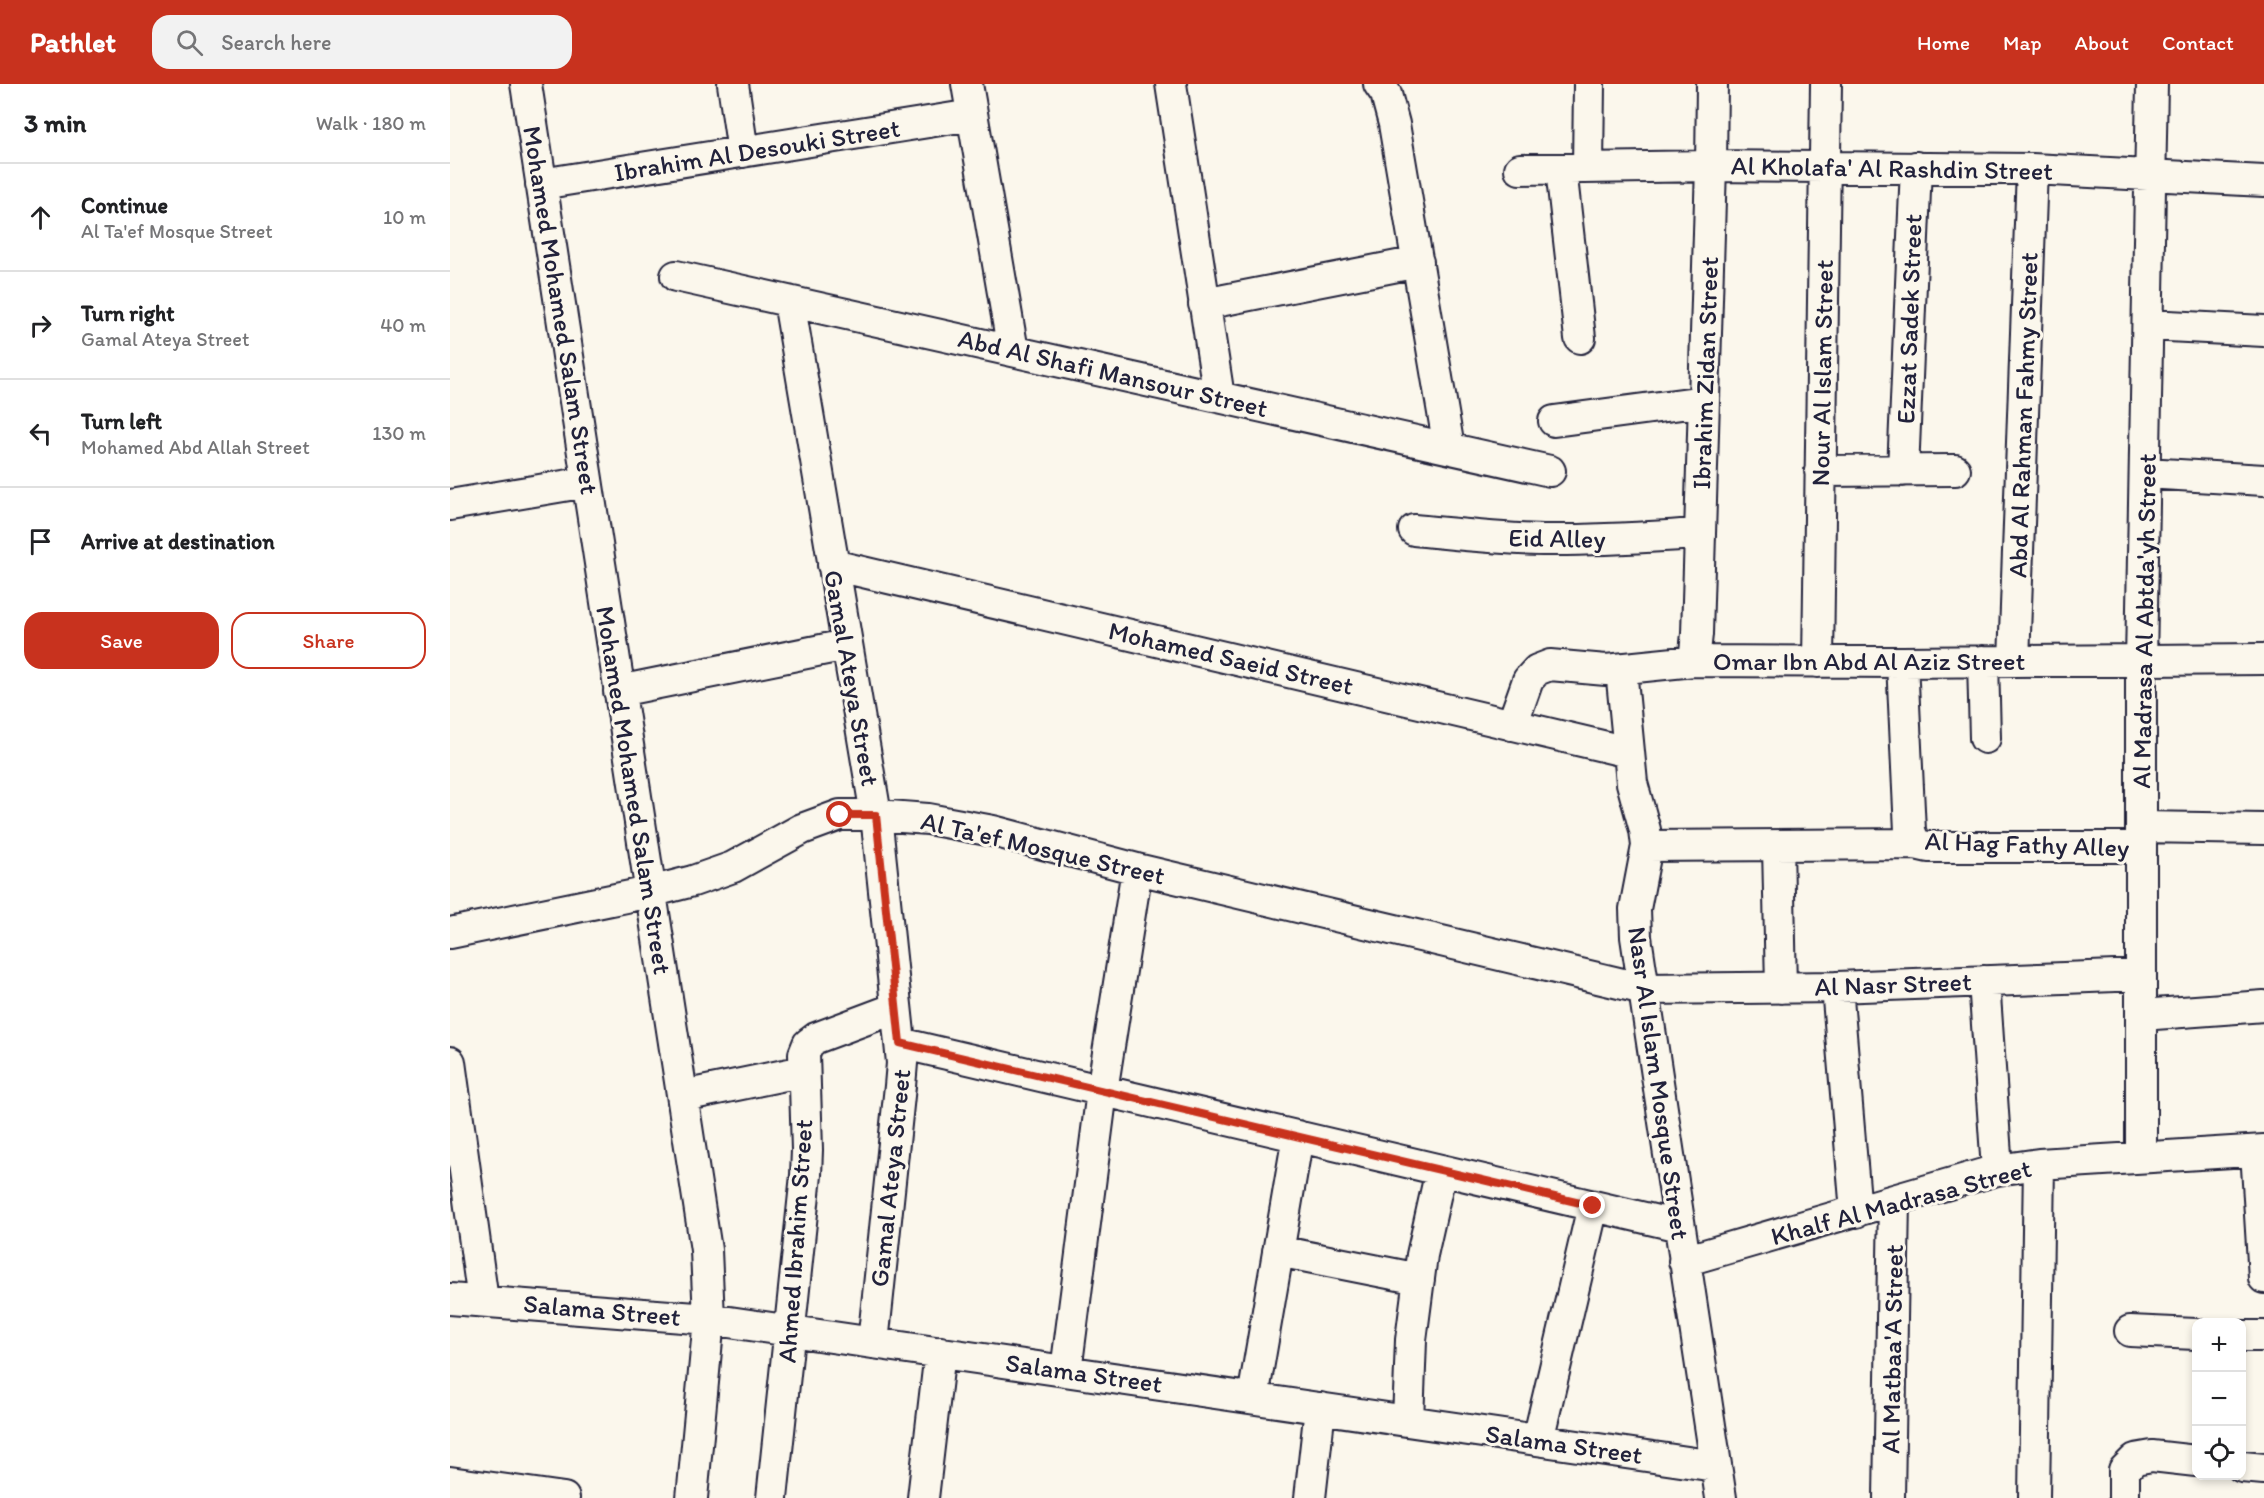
<!DOCTYPE html>
<meta charset="utf-8">
<style>
:root{--surface:#fff;--page:#f2f2f2;--text:#202124;--muted:#757577;--line:#e0e0e0;--accent:#c8321e}
body{margin:0;font-family:Itim,sans-serif;background:var(--page);color:var(--text)}
.controls{position:absolute;right:18px;bottom:18px;display:grid;overflow:hidden;border-radius:12px;box-shadow:0 3px 9px #0003}
.controls button{width:54px;height:54px;display:grid;place-items:center;padding:0;border:0;border-bottom:2px solid var(--line);background:var(--surface);color:var(--text);font:30px sans-serif}
.stop{position:absolute;width:18px;height:18px;margin:-14px;border:4px solid #c8321e;border-radius:50%;background:#fff}
.stop.end{background:#c8321e;border-color:#fff;box-shadow:0 2px 6px #0008}
.list{margin:0;padding:0;list-style:none}
h2{display:flex;justify-content:space-between;align-items:center;height:78px;margin:0;padding:0 24px;font-size:26px}
h2 small{font-size:20px;font-weight:400;color:var(--muted)}
.list li{display:grid;grid-template-columns:39px 1fr auto;gap:18px;align-items:center;box-sizing:border-box;height:108px;padding:0 24px;border-top:2px solid var(--line)}
.list b{display:block;font-size:22px;white-space:nowrap}
.list p{margin:0;font-size:20px;white-space:nowrap;color:var(--muted)}
.list em{font-size:20px;font-style:normal;color:var(--muted)}
.actions{display:flex;gap:12px;padding:18px 24px}
.actions a{flex:1;padding:14px 0;border:2px solid var(--accent);border-radius:18px;text-align:center;font-size:21px;color:var(--accent)}
.actions .main{background:var(--accent);color:#fff}
.icon{flex:none;width:33px;height:33px;fill:none;stroke:currentColor;stroke-width:2;stroke-linecap:round;stroke-linejoin:round}
.map{position:relative;flex:none;width:1814px;height:1414px;overflow:hidden}
header{display:flex;align-items:center;gap:36px;box-sizing:border-box;height:84px;padding:0 30px;background:var(--accent);color:#fff}
header strong{font-size:28px}
nav{display:flex;gap:33px;margin-inline-start:auto;font-size:21px}
.search{width:420px;height:54px;background:var(--page);display:flex;align-items:center;gap:15px;box-sizing:border-box;padding:0 21px;border-radius:18px;color:var(--muted);font-size:22px}
main{display:flex}
aside{flex:1;background:var(--surface)}
.map>svg:first-child{display:block}
.lines{fill:none;stroke-linecap:round;stroke-linejoin:round}
.street-casing{stroke:#22223b;stroke-width:34}
.street{stroke:#fbf7ec;stroke-width:30}
.route{stroke:#c8321e;stroke-width:8}
.labels{text-anchor:middle;stroke-width:6;stroke-linejoin:round;paint-order:stroke}
.street-label{font-size:26px;fill:#22223b;stroke:#fbf7ec}
</style>
<header>
<strong>Pathlet</strong>
<div class="search"><svg class="icon" aria-label="search" viewBox="0 0 24 24"><circle cx="10" cy="10" r="6"/><path d="M15 15l6 6"/></svg>Search here</div>
<nav><a>Home</a><a>Map</a><a>About</a><a>Contact</a></nav>
</header>
<main>
<aside>
<h2>3 min<small>Walk · 180 m</small></h2>
<ul class="list">
<li><svg class="icon" aria-label="ahead" viewBox="0 0 24 24"><path d="M12 20V5M6 11l6-6 6 6"/></svg><div><b>Continue</b><p>Al Ta'ef Mosque Street</p></div><em>10 m</em></li>
<li><svg class="icon" aria-label="right" viewBox="0 0 24 24"><path d="M7 20v-9h11M14 6l5 5-5 5"/></svg><div><b>Turn right</b><p>Gamal Ateya Street</p></div><em>40 m</em></li>
<li><svg class="icon" aria-label="left" viewBox="0 0 24 24"><path d="M17 20v-9H6M10 6l-5 5 5 5"/></svg><div><b>Turn left</b><p>Mohamed Abd Allah Street</p></div><em>130 m</em></li>
<li><svg class="icon" aria-label="arrive" viewBox="0 0 24 24"><path d="M6 21V4h12l-3 4 3 4H6"/></svg><div><b>Arrive at destination</b></div></li>
</ul>
<div class="actions"><a class="main">Save</a><a>Share</a></div>
</aside>
<div class="map">
<svg width="1814" height="1414" viewBox="0 0 1814 1414">
<rect width="100%" height="100%" fill="#fbf7ec"/>
<filter id="ink" filterUnits="userSpaceOnUse"><feTurbulence type="fractalNoise" baseFrequency=".0167" numOctaves="2"/><feDisplacementMap in="SourceGraphic" scale="12" xChannelSelector="R" yChannelSelector="G"/><feConvolveMatrix kernelMatrix="1 2 1 2 8 2 1 2 1" color-interpolation-filters="sRGB"/></filter>
<g filter="url(#ink)">
<g class="lines">
<defs>
<path id="street" d="M76,0l180,1166 3,69 -17,179
M283,0l10,68
M517,0l46,267
M721,0l48,313
M929,0l7,10 8,30 55,324
M1138,84l1,-84
M1070,85l191,-3 321,3 232,12
M1111,85l19,169
M91,100l431,-69
M226,192l874,195
M339,217l87,514 24,228 2,20 -2,23 -27,257
M754,220l214,-42
M1699,241l115,6
M1104,337l150,-20
M1370,387l135,-1
M1453,387l13,-304
M1695,389l119,7
M0,421l137,-23
M964,446c43,4 86,9 129,10 52,1 104,-3 157,-6
M383,481l795,187
M1244,577l3,-27 14,-468 1,-82
M1533,577l2,77
M1564,577l18,-492
M1368,578l8,-578
M1452,578l8,169 5,13 13,3h213
M1171,585l11,114 13,47 2,16 -12,63 1,28 85,561
M169,607l227,-46
M1062,641l16,-45 9,-10 13,-5 56,5 88,-9 208,1 362,-3
M1691,743l123,2
M1197,762l268,-2
M1328,762l3,142
M0,849l200,-41 43,-11 40,-14 69,-38 38,-14h36l52,4 65,12 144,38 507,120 193,-2 304,-12
M1534,897l13,189
M1387,903l19,225
M1691,931l123,-9
M450,959l779,183
M0,978l33,239
M233,1012l121,-25
M1806,1067l8,127
M1691,1073v-496l11,-577
M828,1167l141,28
M1234,1177l313,-91 42,-6 225,-14
M0,1215l259,20 1006,147
M1680,1247l66,3
M1792,1252h22
M616,1287l36,-280 35,-222
M803,1314l45,-262
M958,1337l3,-81 11,-85 19,-85
M1088,1356l55,-234
M1792,1383l22,2
M0,1398l114,16
M322,1414l34,-323 1,-25 -3,-96 4,-10 8,-6 80,-30
M473,1414l17,-146
M860,1414l10,-90
M1439,1414l5,-298
M1584,1414l5,-334
M1674,1414v-28l11,-11 17,-3 44,5"/>
</defs>
<use href="#street" class="street-casing"/>
<use href="#street" class="street"/>
</g>
</g>
<g class="lines" filter="url(#ink)">
<path class="route" d="M390,731h36l24,228 693,163"/>
</g>
<g class="labels">
<g class="street-label">
<text transform="translate(307 66) rotate(-9)" y="9">Ibrahim Al Desouki Street</text>
<text transform="translate(1442 84) rotate(1)" y="9">Al Kholafa' Al Rashdin Street</text>
<text transform="translate(111 226) rotate(81)" y="9">Mohamed Mohamed Salam Street</text>
<text transform="translate(1459 235) rotate(-88)" y="9">Ezzat Sadek Street</text>
<text transform="translate(663 289) rotate(13)" y="9">Abd Al Shafi Mansour Street</text>
<text transform="translate(1255 289) rotate(-88)" y="9">Ibrahim Zidan Street</text>
<text transform="translate(1372 289) rotate(-89)" y="9">Nour Al Islam Street</text>
<text transform="translate(1573 331) rotate(-88)" y="9">Abd Al Rahman Fahmy Street</text>
<text transform="translate(1107 454) rotate(1)" y="9">Eid Alley</text>
<text transform="translate(1694 537) rotate(-89)" y="9">Al Madrasa Al Abtda'yh Street</text>
<text transform="translate(781 574) rotate(13)" y="9">Mohamed Saeid Street</text>
<text x="1419" y="586">Omar Ibn Abd Al Aziz Street</text>
<text transform="translate(402 594) rotate(80)" y="9">Gamal Ateya Street</text>
<text transform="translate(184 706) rotate(81)" y="9">Mohamed Mohamed Salam Street</text>
<text transform="translate(1577 760) rotate(2)" y="9">Al Hag Fathy Alley</text>
<text transform="translate(593 764) rotate(13)" y="9">Al Ta'ef Mosque Street</text>
<text transform="translate(1443 900) rotate(-2)" y="9">Al Nasr Street</text>
<text transform="translate(1209 999) rotate(82)" y="9">Nasr Al Islam Mosque Street</text>
<text transform="translate(440 1094) rotate(-84)" y="9">Gamal Ateya Street</text>
<text transform="translate(1451 1118) rotate(-15)" y="9">Khalf Al Madrasa Street</text>
<text transform="translate(345 1157) rotate(-86)" y="9">Ahmed Ibrahim Street</text>
<text transform="translate(152 1226) rotate(5)" y="9">Salama Street</text>
<text transform="translate(1442 1265) rotate(-89)" y="9">Al Matbaa'A Street</text>
<text transform="translate(634 1289) rotate(8)" y="9">Salama Street</text>
<text transform="translate(1114 1360) rotate(8)" y="9">Salama Street</text>
</g>
</g>
</svg>
<div class="controls">
<button>+</button>
<button>−</button>
<button><svg class="icon" aria-label="locate" viewBox="0 0 24 24"><circle cx="12" cy="12" r="6"/><path d="M12 2v4M12 18v4M2 12h4M18 12h4"/></svg></button>
</div>
<div class="stop" style="left:390px;top:731px"></div>
<div class="stop end" style="left:1143px;top:1122px"></div>
</div>
</main>
